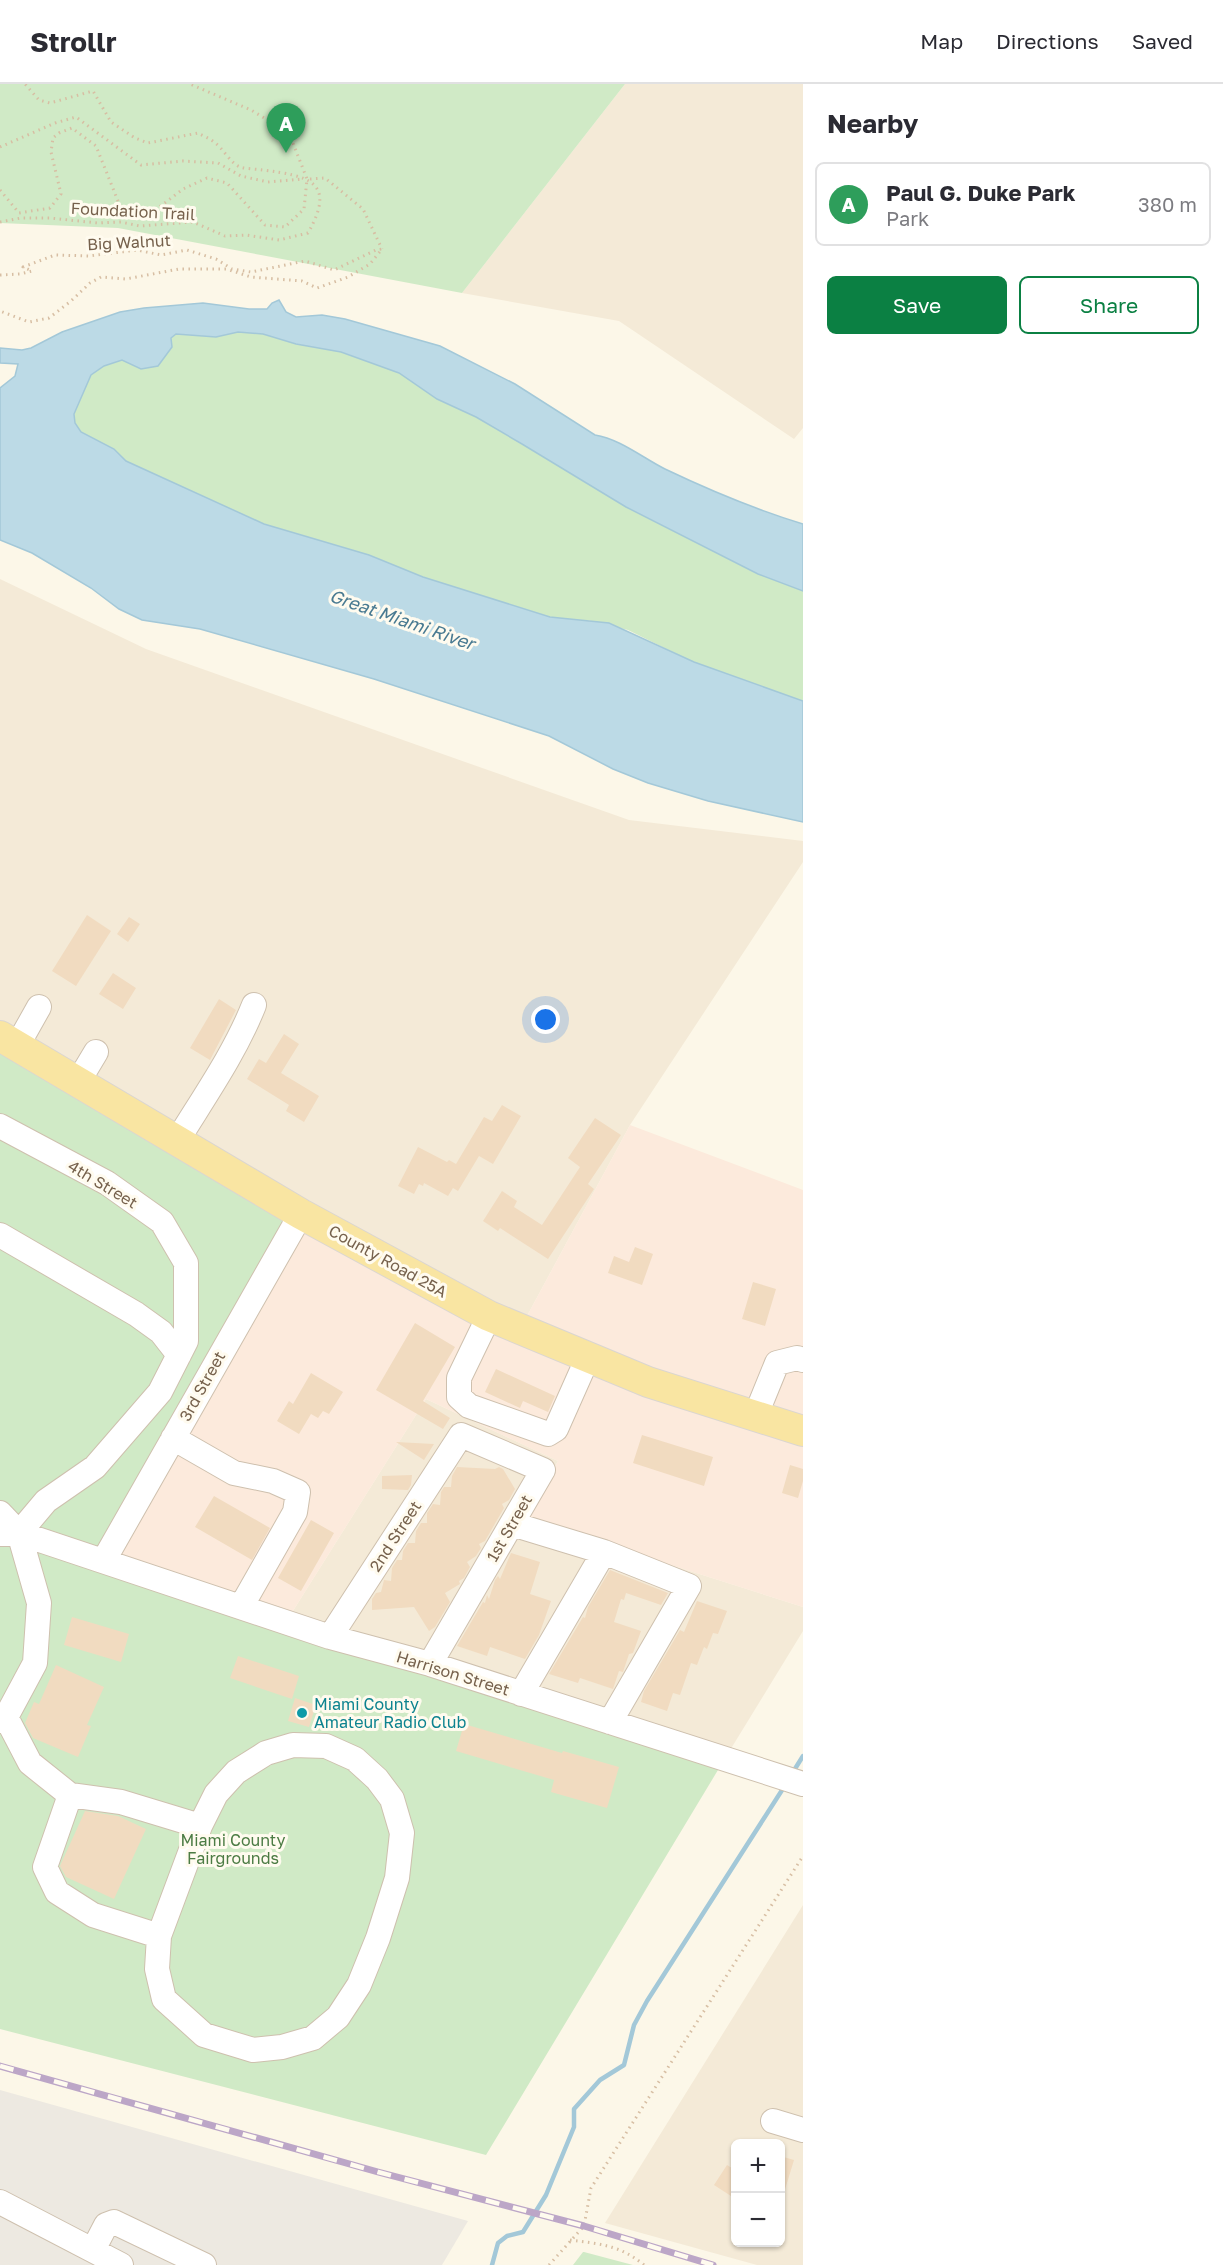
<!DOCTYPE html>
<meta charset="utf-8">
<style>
:root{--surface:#fff;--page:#f7f7f7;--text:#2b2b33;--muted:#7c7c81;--line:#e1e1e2;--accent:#0b8043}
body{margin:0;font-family:"Golos Text",sans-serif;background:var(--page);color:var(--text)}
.controls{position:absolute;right:18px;bottom:18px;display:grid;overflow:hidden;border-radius:9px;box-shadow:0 2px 4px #0004}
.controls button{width:54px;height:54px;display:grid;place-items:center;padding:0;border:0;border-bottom:2px solid var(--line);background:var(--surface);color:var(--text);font:30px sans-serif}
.you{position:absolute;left:546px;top:936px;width:21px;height:21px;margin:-15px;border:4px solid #fff;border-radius:50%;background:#1a73e8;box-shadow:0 0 0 9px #1a73e833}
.badge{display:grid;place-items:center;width:39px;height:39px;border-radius:50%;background:var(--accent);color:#fff;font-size:20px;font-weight:700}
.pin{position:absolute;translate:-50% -50px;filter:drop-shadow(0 2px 3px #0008)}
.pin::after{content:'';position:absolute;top:32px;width:21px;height:18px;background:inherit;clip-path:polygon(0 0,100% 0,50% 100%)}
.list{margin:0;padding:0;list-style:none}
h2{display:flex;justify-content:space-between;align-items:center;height:78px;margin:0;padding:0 24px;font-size:26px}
h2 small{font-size:20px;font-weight:400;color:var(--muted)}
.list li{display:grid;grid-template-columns:39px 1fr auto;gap:18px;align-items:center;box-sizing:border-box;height:84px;margin:0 12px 12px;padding:0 12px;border:2px solid var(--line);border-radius:9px}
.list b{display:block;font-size:22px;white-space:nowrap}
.list p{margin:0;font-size:20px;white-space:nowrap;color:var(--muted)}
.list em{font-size:20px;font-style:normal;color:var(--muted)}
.actions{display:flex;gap:12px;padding:18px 24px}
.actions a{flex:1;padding:14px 0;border:2px solid var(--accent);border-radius:9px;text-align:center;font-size:21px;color:var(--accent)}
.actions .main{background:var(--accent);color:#fff}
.map{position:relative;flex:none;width:803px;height:2181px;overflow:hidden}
header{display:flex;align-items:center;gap:36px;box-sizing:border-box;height:84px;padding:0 30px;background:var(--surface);border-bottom:2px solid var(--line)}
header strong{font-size:28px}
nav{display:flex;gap:33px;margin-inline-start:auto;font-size:21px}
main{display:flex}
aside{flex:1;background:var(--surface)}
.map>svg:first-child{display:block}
.residential{fill:#f4ead7;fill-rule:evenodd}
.commercial{fill:#fceadc}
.industrial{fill:#ede9e1}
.green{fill:#d0eac6}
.water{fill:#bcdae6;stroke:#a3c8d8;stroke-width:1.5}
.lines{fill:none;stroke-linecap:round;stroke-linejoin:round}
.stream{stroke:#a3c8d8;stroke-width:4.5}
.building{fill:#f1dbc0}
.minor-casing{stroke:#cec0ae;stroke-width:26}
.major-casing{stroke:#dbd6d0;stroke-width:32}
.path{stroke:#d7bea3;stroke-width:3;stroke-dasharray:1.5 4.5;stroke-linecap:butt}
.minor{stroke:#fff;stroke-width:24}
.major{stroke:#f9e5a2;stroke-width:30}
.rail-casing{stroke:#bca6c7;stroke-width:7}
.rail{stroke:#fffbef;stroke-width:4.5;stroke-dasharray:14;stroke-linecap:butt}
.culture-dot{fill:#0f9aa8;stroke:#fffbef;stroke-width:2}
.labels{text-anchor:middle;stroke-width:6;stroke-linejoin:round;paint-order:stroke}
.street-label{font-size:16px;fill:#76614c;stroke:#fffbef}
.culture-label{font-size:16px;fill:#0d838f;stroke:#fffbef;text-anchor:start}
.park-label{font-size:16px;fill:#4c7c44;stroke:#fffbef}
.water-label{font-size:18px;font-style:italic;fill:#497a91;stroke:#fffbef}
</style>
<header>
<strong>Strollr</strong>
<nav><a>Map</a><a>Directions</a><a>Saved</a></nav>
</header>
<main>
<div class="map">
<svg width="803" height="2181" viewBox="0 0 803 2181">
<rect width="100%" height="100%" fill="#fcf7e8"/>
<path class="residential" d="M625,0h178v344l-9,11 -175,-118 -157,-28z
M0,495l146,70 483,171 174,21v21l-173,263 -110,204 -520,-293z
M426,1315l132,62 -32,58 277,88v24l-79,129 -438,-138z
M803,1821v360h-46l-152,-42zM736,2060h44v98h-44z"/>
<path class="commercial" d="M630,1041l173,65v417l-277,-88 32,-58 -132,-62 -140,223 -182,-62 197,-346 219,115z"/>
<path class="industrial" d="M0,2006l468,131 -26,44h-442z"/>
<path class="green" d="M0,0h625l-163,209 -344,-65 -118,-5z
M238,248l25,2 33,10 45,8 58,21 38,26 39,18 46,27 104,63 132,67 45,17v110l-110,-39 -65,-32 -41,-10 -15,1 -22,-4 -127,-40 -54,-22 -105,-31 -138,-63 -12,-12 -33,-17 -6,-9 -1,-9 17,-39 13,-9 18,-6 19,9 24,-14 7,-8 -1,-9 5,-4 40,3z
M0,952l301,178 -197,345 620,201 -238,395 -486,-126z
M583,2168h1l49,13h-60z"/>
<path class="water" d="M279,216l7,12 10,5 26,-2 23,4 95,27 75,38 80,51c25,4 48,23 70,34 44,21 92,41 138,55v67l-45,-17 -132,-67 -104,-63 -46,-27 -39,-18 -38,-26 -58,-21 -45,-8 -33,-10 -25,-2 -22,5 -40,-3 -5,4 1,9 -14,19 -17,3 -19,-9 -18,6 -13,9 -17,39 1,9 6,9 33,17 12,12 138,63 105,31 54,22 127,40 59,6 85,39 109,39v121l-95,-21 -60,-18 -35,-14 -64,-33 -175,-57 -174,-50 -58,-9 -23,-11 -28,-21 -59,-35 -32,-13v-152l15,-12 3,-12 -18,-1v-15l22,2 9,-2 31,-16 58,-20 24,-4 59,-5 46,6h18l5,-6z"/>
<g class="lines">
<path class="stream" d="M793,1688l10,-16
M492,2181l6,-22 9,-7 16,-4 23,-37 28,-68v-18l26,-29 24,-15 10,-40 13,-24 137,-214"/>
</g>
<path class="building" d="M87,831l24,16 -35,55 -24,-15z
M129,833l11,7 -12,18 -11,-8z
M113,889l23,15 -13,21 -24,-15z
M219,915l17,11 -26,50 -20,-12z
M284,950l15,10 -18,29 38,23 -15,26 -18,-11 3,-6 -42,-26 12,-20 7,4z
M502,1021l19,11 -28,48 -14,-8 -21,35 -5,-3 -5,8 -24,-13 -1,3 -4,-2 -5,10 -16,-8 20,-39 29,15 2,-2 7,4 28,-47 8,4z
M595,1034l26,17 -33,49 6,5 -46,70 -48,-31 -2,3 -15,-10 19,-30 15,10 -3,6 28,18 38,-58 -12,-9z
M635,1163l18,7 -11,31 -34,-12 6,-17 15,6z
M753,1198l23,7 -11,37 -23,-7z
M415,1239l40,24 -32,54 27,17 -7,11 -67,-39z
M496,1285l59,27 -7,16 -25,-11 -3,7 -35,-16z
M311,1289l32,19 -14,22 -6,-3 -5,7 -7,-4 -12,20 -22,-13 12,-20 4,3z
M642,1351l71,22 -9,29 -71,-23z
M396,1358l38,2 -10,16z
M790,1381l13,4v12l-5,17 -16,-5z
M457,1383l38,2 4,-2 4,2 12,20 -6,11 -7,4 2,4 -19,33 -6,3 2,4 -5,8 -9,6 3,5 -6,11 -5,3 1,3 -15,9 5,9 -15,25 -6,4 -15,-24 -42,3v-11l4,-6 5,-1 3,-12 7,1 1,-13 5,-8h5l1,-9 5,-8h7l1,-12 5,-8h6v-10l6,-9 7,1 1,-13 3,-5h7l1,-11z
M412,1391l-1,10 -3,5 -26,-1v-13z
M214,1412l56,32 -18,32 -57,-33z
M311,1436l23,13 -33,58 -23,-13z
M511,1469l29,9 -10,32 21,7 -12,34 -14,24 -35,-12 -3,9 -30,-10 26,-44 2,1 2,-8 2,4 6,-19 3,-4 2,3z
M610,1486l58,23 -7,12 -35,-12 -2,7 -3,-1 -7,23 27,9 -8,22 -4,1 -6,18 -4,-1 -6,18 -33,-11 -2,5 -29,-9 34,-57 2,1 3,-11z
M697,1517l30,10 -9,23 -5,-1 -6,16 -3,-2 -7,18 -6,-2 -11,32 -7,-2 -6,18 -26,-9 3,-11 36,-61 4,2z
M72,1533l57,17 -8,28 -57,-17z
M238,1572l61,20 -7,23 -62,-21z
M56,1581l48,22 -17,38 4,1 -13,31 -45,-19 -8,-15 9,-21 5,2z
M295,1614l21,7 -7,22 -21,-6z
M464,1640l98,29 1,-2 56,16 -12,41 -56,-16 3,-12 -98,-29z
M85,1727l33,5 28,13 -32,70 -48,-22 -6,-11z
M780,2072l14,4 -11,36 -3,-1z
M727,2081l8,5v19l-4,7 -17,-11z"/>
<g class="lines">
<defs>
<path id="minor" d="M17,962l22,-39
M78,998l18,-30
M0,1042l107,57 55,39 24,41v78l-26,51 -65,75 -49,34 -27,32 20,70 -4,60 -29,54 -6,4
M177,1057c27,-44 58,-88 77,-136
M0,1151l136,79 25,18 18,23
M489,1232l-30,62v19l10,9 79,28 8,-5 32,-72
M755,1333l22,-54 20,-5 6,2
M173,1354l61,35 39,8 25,11 -3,20 -54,95
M0,1429l19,20
M512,1440l92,28 85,34 -79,136
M0,1450l19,-1 311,104 100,27 373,120
M104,1476l197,-346
M330,1553l131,-202 82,35 -113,194
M521,1610l83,-142
M6,1633l24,46 40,32 51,7 79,24
M293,1661l33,1 29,13 22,20 15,20 10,34 -5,45 -19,60 -19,47 -21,32 -25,21 -31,9 -29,3 -49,-15 -40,-36 -7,-30 2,-33 41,-110 16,-32 20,-22 30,-19z
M70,1711l-25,72 12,25 36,23 66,21
M773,2037l30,9
M0,2118l121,63
M93,2166l13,-25 8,-3 90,43"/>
<path id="major" d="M0,952l301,178 188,102 159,66 155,49"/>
</defs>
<use href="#minor" class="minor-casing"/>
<use href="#major" class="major-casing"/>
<path class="path" d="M0,63l55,-24 21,-6 65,48 42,-4 35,2 23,13 27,6 35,-3
M310,95l15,-1 38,31 19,40
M0,106l19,23 31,-5 11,-14 -10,-42 2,-14 6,-5 13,-5 24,18 26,65 18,6 9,-2 34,-26 24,-11 20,5 38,42 20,2 19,-18 3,-30 -18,-46 -38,-23 -61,-26
M0,138l21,-4h29l48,5 23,-1 19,4 53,-4 32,14 21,-1 33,5 29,-7c29,-51 1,-57 -45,-63 -7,-1 -16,-1 -23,-3 -10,-4 -17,-19 -26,-25 -5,-4 -11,-6 -16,-9l-50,10 -13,-5 -24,-16 -18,-31 -43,12 -11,-3 -14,-16
M0,191l20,-1 12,-3 -9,-4 32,-12 34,1 48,-6 24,5 26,-5 29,9 16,10 19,3 54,-11 29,9 42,-20 6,-1 -12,15 -22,13 -31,11 -15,-7 -51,-4 -25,-8h-47l-53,10 -25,-2 -11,6 -19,18 -22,17 -20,4 -29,-11
M570,2156c30,4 50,5 74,25
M549,2181l35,-39 7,-38 212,-332"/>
<use href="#minor" class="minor"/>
<use href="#major" class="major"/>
<defs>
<path id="rail" d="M0,1982l378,106 206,54 129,39"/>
</defs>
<use href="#rail" class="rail-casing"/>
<use href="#rail" class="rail"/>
</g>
<circle class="culture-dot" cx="302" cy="1629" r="6"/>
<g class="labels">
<g class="street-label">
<text transform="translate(133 127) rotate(3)" y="6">Foundation Trail</text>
<text transform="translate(129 158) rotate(-3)" y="6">Big Walnut</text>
<text transform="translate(103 1100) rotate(31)" y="6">4th Street</text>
<text transform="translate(388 1177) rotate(29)" y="6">County Road 25A</text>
<text transform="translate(202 1302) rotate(-61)" y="6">3rd Street</text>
<text transform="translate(509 1444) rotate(-60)" y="6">1st Street</text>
<text transform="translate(395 1452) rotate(-57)" y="6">2nd Street</text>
<text transform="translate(453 1589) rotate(17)" y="6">Harrison Street</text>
</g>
<g class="culture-label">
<text x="314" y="1626">Miami County<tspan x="314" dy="18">Amateur Radio Club</tspan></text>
</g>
<g class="park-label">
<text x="233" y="1762">Miami County<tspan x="233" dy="18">Fairgrounds</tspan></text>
</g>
<g class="water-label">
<text transform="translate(402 536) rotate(19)" y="6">Great Miami River</text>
</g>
</g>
</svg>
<div class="controls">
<button>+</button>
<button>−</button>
</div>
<div class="you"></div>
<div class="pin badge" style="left:286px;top:69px;background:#2e9e5b">A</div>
</div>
<aside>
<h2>Nearby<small></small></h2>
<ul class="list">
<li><span class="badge" style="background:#2e9e5b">A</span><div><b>Paul G. Duke Park</b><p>Park</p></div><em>380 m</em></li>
</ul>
<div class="actions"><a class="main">Save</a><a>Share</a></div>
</aside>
</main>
